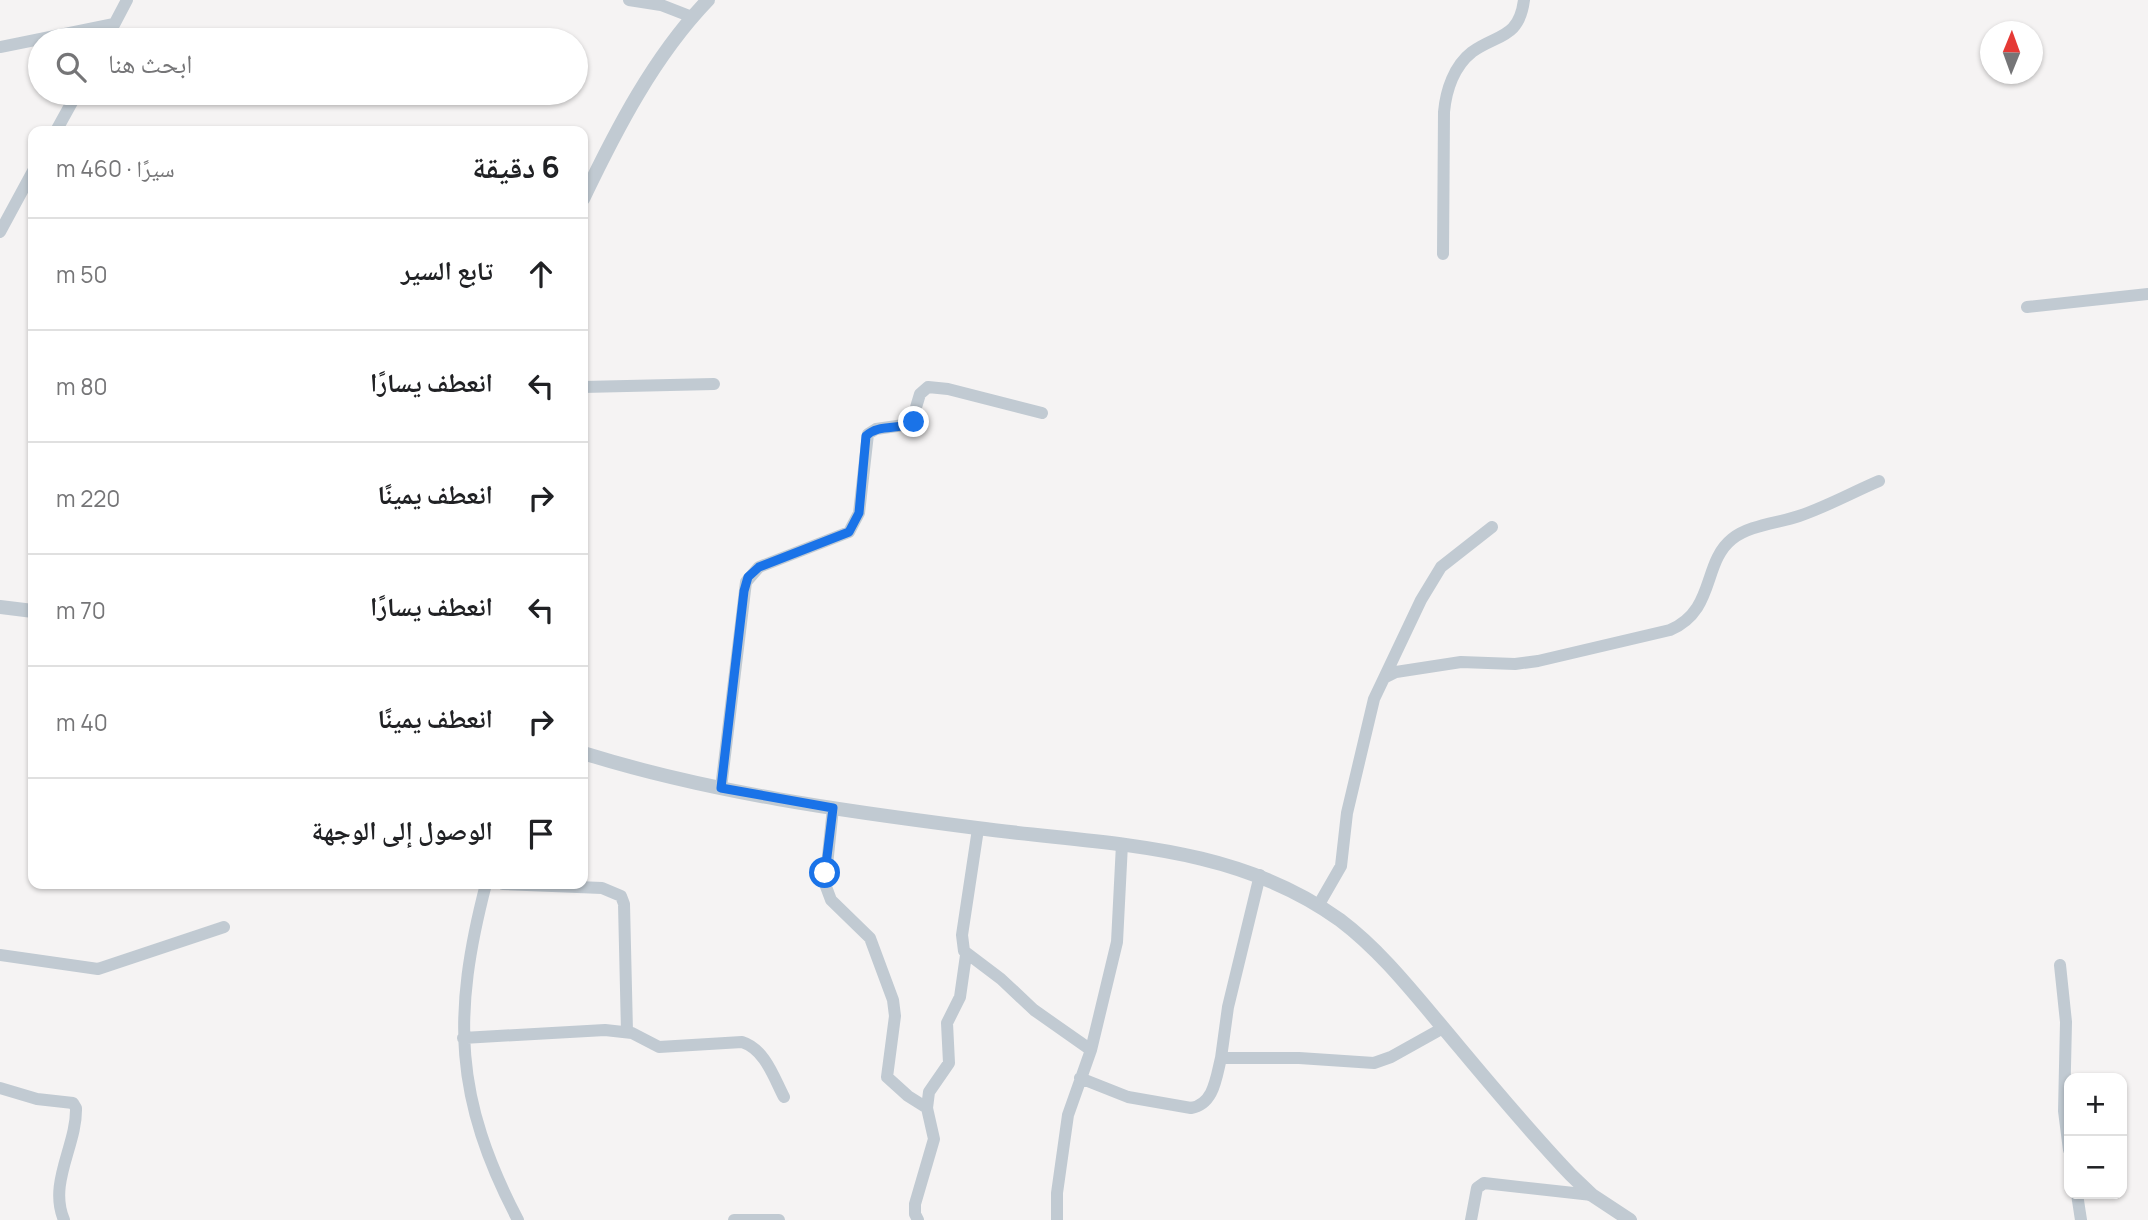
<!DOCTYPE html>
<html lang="ar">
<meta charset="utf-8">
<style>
:root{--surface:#fff;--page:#f6f6f6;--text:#202124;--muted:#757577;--line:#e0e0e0}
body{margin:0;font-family:Manrope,"Noto Naskh Arabic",sans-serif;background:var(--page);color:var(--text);direction:rtl}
.controls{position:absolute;right:21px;bottom:21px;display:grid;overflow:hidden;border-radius:14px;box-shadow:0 2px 5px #0004}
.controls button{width:63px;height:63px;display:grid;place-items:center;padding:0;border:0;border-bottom:2px solid var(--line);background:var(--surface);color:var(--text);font:35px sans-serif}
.compass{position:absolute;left:1980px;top:21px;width:63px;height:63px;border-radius:50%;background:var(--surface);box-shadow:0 2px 5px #0004;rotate:1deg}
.stop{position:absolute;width:21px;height:21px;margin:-16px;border:5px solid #1a73e8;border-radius:50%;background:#fff}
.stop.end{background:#1a73e8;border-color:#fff;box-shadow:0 2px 7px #0008}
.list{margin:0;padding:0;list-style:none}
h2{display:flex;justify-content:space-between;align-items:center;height:91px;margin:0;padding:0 28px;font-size:30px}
h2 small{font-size:23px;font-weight:400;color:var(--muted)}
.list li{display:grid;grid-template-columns:46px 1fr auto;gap:21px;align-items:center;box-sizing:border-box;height:112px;padding:0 28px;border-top:2px solid var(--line)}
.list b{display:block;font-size:26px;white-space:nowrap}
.list em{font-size:23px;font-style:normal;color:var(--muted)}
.icon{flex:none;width:38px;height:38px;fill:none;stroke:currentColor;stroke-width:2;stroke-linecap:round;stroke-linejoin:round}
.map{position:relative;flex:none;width:2148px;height:1220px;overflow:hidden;direction:ltr}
.search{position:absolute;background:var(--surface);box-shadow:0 2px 5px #0004;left:28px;top:28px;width:560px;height:77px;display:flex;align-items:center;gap:18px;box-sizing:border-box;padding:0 24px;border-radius:38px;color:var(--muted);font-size:26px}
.panel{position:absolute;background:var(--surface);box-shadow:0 2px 5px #0004;left:28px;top:126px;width:560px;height:763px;border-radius:14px;direction:rtl}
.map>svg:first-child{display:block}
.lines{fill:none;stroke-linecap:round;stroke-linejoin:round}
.minor{stroke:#c1cad2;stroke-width:12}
.tertiary{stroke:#c1cad2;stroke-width:14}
.route{stroke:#1a73e8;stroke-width:9}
</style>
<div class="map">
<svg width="2148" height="1220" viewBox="0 0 2148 1220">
<rect width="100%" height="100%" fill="#f5f3f3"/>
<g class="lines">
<path class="minor" d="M629,0l32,5 31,12
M106,40l21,-40
M0,47l114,-23
M56,131l21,-38
M0,232l33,-61
M1443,254l1,-142c2,-22 10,-46 28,-60 25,-18 47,-13 52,-52
M2027,307l121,-13
M583,387l131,-3
M1384,678l37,-78 20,-33 51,-40
M721,788l25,-206 13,-15 90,-35 10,-19 9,-79 8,-5 35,-5 9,-30 8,-7 20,2 94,24
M833,808l-8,76 6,16 39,38 23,62 2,16 -8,61 21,19 19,12
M978,829l-16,106 2,16 37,28 33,31 57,40
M486,884c-34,131 -32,214 32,336
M503,884l99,4 19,8 3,8 3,128
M1318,906l23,-40 6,-53 27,-114 10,-21 12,-6 65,-10 54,2 23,-3 132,-31c46,-20 32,-67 62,-91 17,-14 47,-16 67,-23 27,-9 54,-24 80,-35
M0,955l98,14 126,-42
M2060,965l6,57 -2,89 5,39
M463,1038l142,-8 27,3 27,14 83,-5c23,7 32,36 42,55
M1221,1058l7,-51 32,-132
M1080,1078l48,19 63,11c23,-4 25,-30 30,-50h78l75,5 17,-6 52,-29
M0,1088l37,11 36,4 3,5c1,37 -28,75 -12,112
M2077,1194l4,26
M734,1220h45
M918,1220l-3,-6v-10l19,-65 -7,-31 2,-16 20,-29 -2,-40 13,-26 6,-42
M1057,1220v-27l11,-78 23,-65 26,-108 5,-98
M1471,1220l6,-32 7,-5 108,12"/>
<path class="tertiary" d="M583,199c33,-69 71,-143 125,-199
M0,607l33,4
M583,753c128,40 261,58 394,75 126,17 255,14 363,92 41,31 72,71 105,110 41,49 82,99 126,145l21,20 38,25"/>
</g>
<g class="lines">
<path class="route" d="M825,873l8,-65 -112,-20 23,-197 4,-14 11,-10 90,-35 10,-19 7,-77c13,-13 34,-5 48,-14"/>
</g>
</svg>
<div class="controls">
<button>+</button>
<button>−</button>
</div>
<svg class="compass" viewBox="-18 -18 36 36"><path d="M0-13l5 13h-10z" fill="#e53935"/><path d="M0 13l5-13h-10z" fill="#757577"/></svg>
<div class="stop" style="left:825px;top:873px"></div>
<div class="stop end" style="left:914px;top:422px"></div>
<div class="search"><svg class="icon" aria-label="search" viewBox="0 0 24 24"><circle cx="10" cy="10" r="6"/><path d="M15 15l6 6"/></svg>ابحث هنا</div>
<section class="panel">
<h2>6 دقيقة<small>سيرًا · 460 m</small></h2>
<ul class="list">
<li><svg class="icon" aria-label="ahead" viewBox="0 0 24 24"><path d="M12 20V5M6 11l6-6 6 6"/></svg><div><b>تابع السير</b></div><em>50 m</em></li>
<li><svg class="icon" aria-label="left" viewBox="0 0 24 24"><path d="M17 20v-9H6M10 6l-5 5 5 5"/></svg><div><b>انعطف يسارًا</b></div><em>80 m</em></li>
<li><svg class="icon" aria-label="right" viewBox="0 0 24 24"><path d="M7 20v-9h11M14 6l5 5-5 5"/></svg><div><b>انعطف يمينًا</b></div><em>220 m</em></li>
<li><svg class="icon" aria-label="left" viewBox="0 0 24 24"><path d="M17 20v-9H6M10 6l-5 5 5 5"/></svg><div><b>انعطف يسارًا</b></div><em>70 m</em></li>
<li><svg class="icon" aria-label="right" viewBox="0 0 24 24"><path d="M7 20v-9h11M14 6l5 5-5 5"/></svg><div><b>انعطف يمينًا</b></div><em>40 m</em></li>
<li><svg class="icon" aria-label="arrive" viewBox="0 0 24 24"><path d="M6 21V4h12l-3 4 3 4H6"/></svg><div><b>الوصول إلى الوجهة</b></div></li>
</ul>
</section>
</div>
